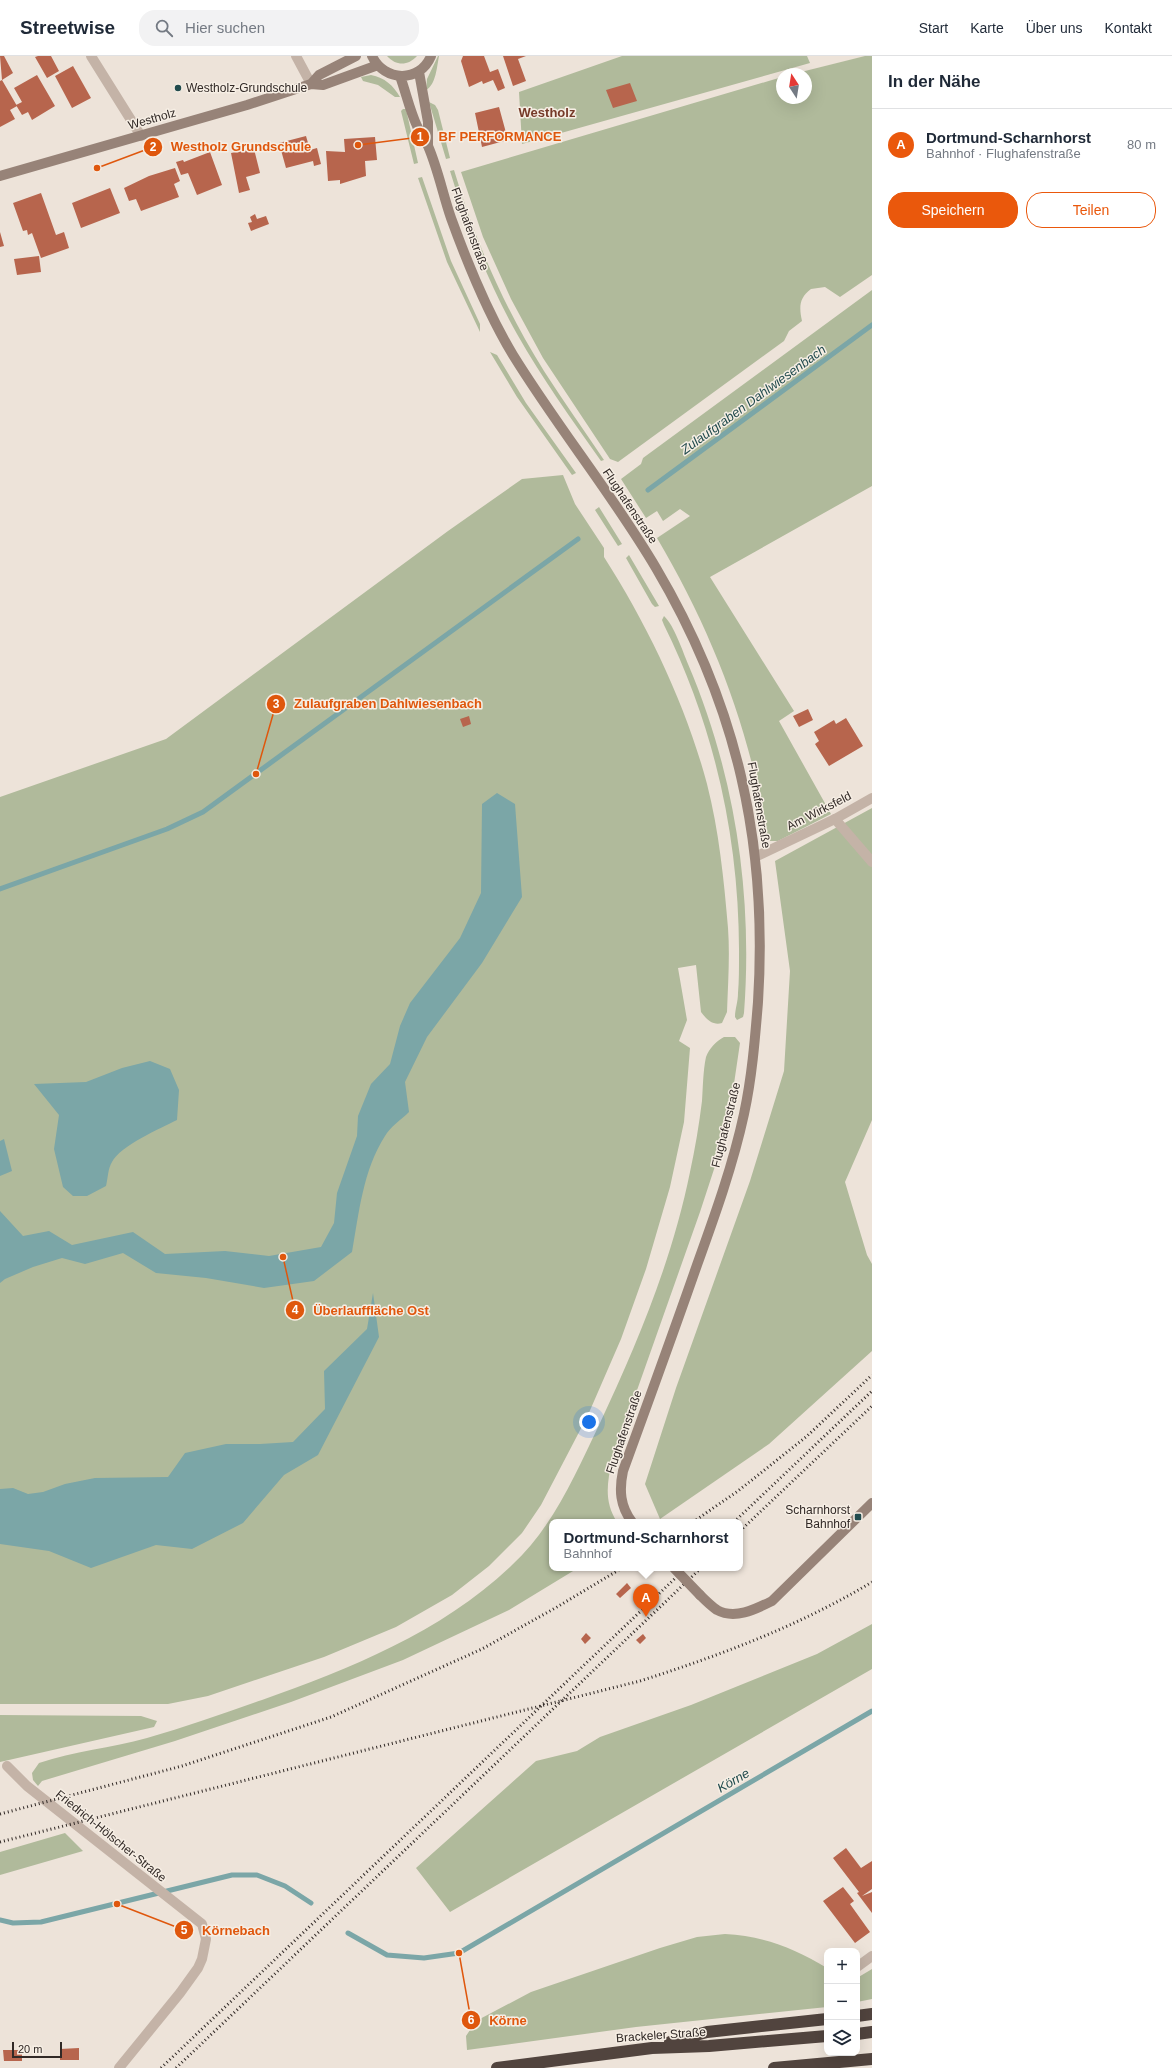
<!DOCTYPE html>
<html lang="de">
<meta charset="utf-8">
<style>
:root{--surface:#fff;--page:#f2f2f3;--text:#1f2937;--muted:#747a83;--line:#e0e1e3;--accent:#ea580c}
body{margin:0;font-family:Helvetica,sans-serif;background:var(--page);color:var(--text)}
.controls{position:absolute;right:12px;bottom:12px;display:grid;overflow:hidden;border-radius:8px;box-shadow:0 4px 16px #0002}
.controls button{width:36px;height:36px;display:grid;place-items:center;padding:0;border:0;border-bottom:1px solid var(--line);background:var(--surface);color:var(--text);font:20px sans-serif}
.compass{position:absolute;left:776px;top:12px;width:36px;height:36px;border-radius:50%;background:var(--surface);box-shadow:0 4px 16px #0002;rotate:348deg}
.scale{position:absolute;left:12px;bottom:10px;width:50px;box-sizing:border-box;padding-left:4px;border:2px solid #312926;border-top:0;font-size:11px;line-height:14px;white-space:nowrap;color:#312926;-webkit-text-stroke:3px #f6eee4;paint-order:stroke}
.you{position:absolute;left:589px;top:1366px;width:14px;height:14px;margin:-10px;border:3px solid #fff;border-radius:50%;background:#1a73e8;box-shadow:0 0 0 6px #1a73e833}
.badge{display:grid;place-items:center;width:26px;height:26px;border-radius:50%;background:var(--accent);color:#fff;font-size:13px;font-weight:700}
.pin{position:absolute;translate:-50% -33px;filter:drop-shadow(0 1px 2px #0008)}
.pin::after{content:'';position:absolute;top:21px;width:14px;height:12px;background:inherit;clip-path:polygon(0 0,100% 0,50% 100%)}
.popup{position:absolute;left:549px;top:1463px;width:194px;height:52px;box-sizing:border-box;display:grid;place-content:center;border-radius:8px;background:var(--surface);filter:drop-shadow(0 1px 3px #0005);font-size:13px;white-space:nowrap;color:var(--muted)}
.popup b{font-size:15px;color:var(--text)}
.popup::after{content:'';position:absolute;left:50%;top:100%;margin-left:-8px;border:8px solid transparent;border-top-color:var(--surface)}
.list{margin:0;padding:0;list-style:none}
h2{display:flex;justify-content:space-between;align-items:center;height:52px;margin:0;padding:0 16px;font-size:17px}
h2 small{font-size:13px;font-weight:400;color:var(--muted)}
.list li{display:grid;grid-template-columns:26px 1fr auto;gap:12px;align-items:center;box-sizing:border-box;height:72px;padding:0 16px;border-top:1px solid var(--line)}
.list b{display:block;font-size:15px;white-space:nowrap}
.list p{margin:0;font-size:13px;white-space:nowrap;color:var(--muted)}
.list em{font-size:13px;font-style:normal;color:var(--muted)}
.actions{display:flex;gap:8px;padding:12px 16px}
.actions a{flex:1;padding:9px 0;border:1px solid var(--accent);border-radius:16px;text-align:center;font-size:14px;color:var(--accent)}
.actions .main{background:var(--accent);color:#fff}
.icon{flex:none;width:22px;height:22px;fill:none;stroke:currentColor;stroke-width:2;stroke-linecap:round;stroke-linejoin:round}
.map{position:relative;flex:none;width:872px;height:2012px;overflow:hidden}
header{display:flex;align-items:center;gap:24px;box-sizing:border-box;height:56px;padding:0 20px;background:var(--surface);border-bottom:1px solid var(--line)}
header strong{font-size:19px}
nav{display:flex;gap:22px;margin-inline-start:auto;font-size:14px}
.search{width:280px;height:36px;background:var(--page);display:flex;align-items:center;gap:10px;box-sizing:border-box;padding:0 14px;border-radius:16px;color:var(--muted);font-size:15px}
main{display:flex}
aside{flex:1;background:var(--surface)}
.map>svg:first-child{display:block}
.green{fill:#b0ba9b}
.water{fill:#7ba6a7}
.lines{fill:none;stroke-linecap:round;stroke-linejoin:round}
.stream{stroke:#7ba6a7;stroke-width:5}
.building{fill:#b7654d}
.lane{stroke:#c4b3a7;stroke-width:10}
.street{stroke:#c4b3a7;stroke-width:10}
.secondary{stroke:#978378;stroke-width:10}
.highway{stroke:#51443e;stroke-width:12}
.rail{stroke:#312926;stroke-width:3;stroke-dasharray:1 3;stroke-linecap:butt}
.secondary-bridge{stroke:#978378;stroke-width:10}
.poi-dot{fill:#214b4d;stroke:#f6eee4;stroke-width:1.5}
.labels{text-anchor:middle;stroke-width:3;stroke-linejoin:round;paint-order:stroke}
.poi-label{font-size:12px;fill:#312926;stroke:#f6eee4;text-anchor:start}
.street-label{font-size:12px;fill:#312926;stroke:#f6eee4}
.neighbourhood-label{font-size:13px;font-weight:bold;fill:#763a29;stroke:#f6eee4}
.water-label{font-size:13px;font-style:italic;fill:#214b4d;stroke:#f6eee4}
.leader{fill:none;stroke:#df570d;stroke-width:1.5}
.callout-dot{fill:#df570d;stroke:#f6eee4;stroke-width:1.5}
.mark-label{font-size:12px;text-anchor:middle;font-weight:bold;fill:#fff}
.callout-label{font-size:13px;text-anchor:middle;font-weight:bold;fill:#df570d;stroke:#f6eee4;stroke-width:3;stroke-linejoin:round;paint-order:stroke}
</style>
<header>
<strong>Streetwise</strong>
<div class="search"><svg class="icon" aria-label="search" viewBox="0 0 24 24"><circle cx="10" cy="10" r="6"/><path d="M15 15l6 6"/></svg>Hier suchen</div>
<nav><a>Start</a><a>Karte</a><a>Über uns</a><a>Kontakt</a></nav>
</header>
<main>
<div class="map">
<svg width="872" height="2012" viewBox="0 0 872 2012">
<rect width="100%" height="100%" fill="#ede3d9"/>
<path class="green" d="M387,0h30c-9,10 -21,10 -30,0z
M438,0h1c-2,10 -3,29 -13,34l1,-11z
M622,0h185l3,7 -288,81 -3,-52z
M865,0h7v219l-32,22 -15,-10 -14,2c-12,9 -12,18 -9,32l-13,10 -5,10 -166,121 -8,-3 -67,-101 -32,-59 -28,-62 -22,-65 321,-95v21h24v-24h-13z
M371,19c14,3 22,10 29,22h-5l-17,-12 -15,-4 -2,-4z
M429,46l6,3 3,5 12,48 -4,1z
M403,53h3l12,54 -4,1 -13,-53z
M454,114c21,71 51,139 90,201 19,30 40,59 60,89l-3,1c-29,-41 -59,-83 -84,-127 -29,-51 -50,-107 -67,-163z
M422,121l29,84 29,63v8l-33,-70 -29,-84z
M872,234v196l-162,91 84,134 -15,10 52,93 -53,27h-8l-3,-3c-16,-107 -55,-207 -110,-300l33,-22 -10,-7 -17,12 -6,-10 -11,7 -25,-39 20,-15 2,-6z
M490,296l7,3 29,48 50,70 -4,2 -55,-78z
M563,419l12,29 29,44v9c44,69 82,148 103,227 12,47 17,96 21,144 2,27 0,56 -1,84l-5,11c-9,3 -16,-4 -21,-11l-5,-47 -18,3 9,52 -8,21 11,7 -6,74 -14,65 -24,82 -25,70 -33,76 -47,90 -19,28 -33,33 -37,29 -56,32 -72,30 -116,39 -40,8h-168v-907l166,-58 282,-208 74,-52z
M599,451l23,37 -4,2 -23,-36z
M629,499l30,51 -4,1 -3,-3 -26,-46z
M664,560c10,9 19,36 24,48 47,110 65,230 56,349l-1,4 -6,3 -2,-3c0,-8 3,-15 3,-24 1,-12 1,-24 1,-36 1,-115 -24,-229 -75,-332l-2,-5z
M872,752v312l-27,62 22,73 5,9v87l-103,93 -109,75 -15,-35 31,-96 74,-207 34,-110 6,-100 -15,-110z
M724,981h11l5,6 -9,61 -13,53 -18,55 -88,249c-5,22 -8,41 5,61h-65v46h26l-69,42 -106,50 -112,42 -116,39 -133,40 -4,5 -5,-6 -1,-7 7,-10c35,-12 72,-15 108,-25 39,-11 77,-25 115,-38 89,-32 180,-68 250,-135 41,-38 63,-90 87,-140 38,-81 73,-164 91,-253 5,-23 9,-47 12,-71 1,-14 1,-30 4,-44 3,-8 10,-16 18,-20z
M872,1568v45l-422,243 -34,-44 120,-107 41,-10 23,-14 91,-32 126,-51z
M0,1659l141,1 16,5 -3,6 -154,35z
M65,1777l18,18 -83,24v-23z
M725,1878c39,2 69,14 102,34v39l-191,20 -169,23 -1,-14 10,-15 55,-29 129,-44 37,-11z
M872,1913v30l-15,3v-24z"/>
<path class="water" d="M497,737l18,11 7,93 -40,66 -55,74 -22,45 4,30c-7,7 -19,15 -24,24 -22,34 -26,77 -33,116l-38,29 -50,7 -58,-10 -50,-5 -33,-20 -38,11 -23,-6 -29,9 -28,12 -5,4v-72l23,25 26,-5 23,14 61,-13 32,22 60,-3 44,5 52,-9 13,-24 3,-30 20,-57 1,-20 13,-32 19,-20 10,-38 10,-23 50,-65 21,-45 1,-89z
M150,1005l20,8 9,21 -2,30c-16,8 -57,26 -65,42 -4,6 -4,16 -6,24l-19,10h-14l-10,-9 -9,-38 5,-34 -25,-31 52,-2 36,-14z
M4,1083l8,32 -12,5v-35z
M373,1237l6,44 -61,118 -34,20 -41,48 -51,26 -36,-4 -65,23 -42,-17 -49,-7v-55l13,-1 15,6 15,-2 22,-8 30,-6 73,-1 17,-24 41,-9h34l33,-2 32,-33 -1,-38 43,-42z"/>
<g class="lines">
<path class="stream" d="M648,434l224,-165
M0,833l167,-60 36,-17 375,-273
M0,1864l13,3 28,-1 191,-47h25l28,11 26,17
M348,1877l39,22 37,3 35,-5 413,-242"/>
</g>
<path class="building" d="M0,0h4l9,17 -11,7z
M38,0h13l8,15 -12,7 -12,-21z
M463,0h21l6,16 8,-3 7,19 -7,3 -5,-11 -10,4 -1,-3 -13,6 -8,-26z
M503,0h23l-8,3 8,22 -13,5z
M73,10l18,32 -19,10 -17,-32z
M37,19l18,31 -23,14 -4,-8 -6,3 -6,-10 6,-3 -8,-14z
M2,24l15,26 -7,4 5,9 -15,8v-46z
M630,27l7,18 -24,7 -7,-18z
M499,51l9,33 -26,7 -7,-34z
M306,80l4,14 7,-2 4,16 -7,2 -1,-5 -27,7 -7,-25z
M375,81l2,23 -12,1 1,15 -26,8v-4l-12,1 -2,-30 19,1 -1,-13z
M254,93l6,24 -14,4 4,13 -11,3 -8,-40z
M210,96l12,33 -25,10 -9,-22 -7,2 -5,-13 7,-2 1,2z
M175,112l5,13 -6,3 5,13 -38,14 -5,-12 -7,2 -5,-13 25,-12z
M110,132l10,25 -39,15 -9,-25z
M41,137l15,42 8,-3 5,16 -28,10 -9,-25 -4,2 -1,-5 -4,1 -10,-28z
M255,158l2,5 9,-3 3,8 -18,7 -3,-8 4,-1 -2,-5z
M0,176l4,14 -4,1z
M39,200l2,16 -24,3 -3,-16z
M808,653l5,11 -14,7 -6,-11z
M469,660l2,8 -8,3 -3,-8z
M846,662l17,28 -34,20 -14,-22 4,-3 -5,-9 20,-12 2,4z
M627,1527l4,5 -11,10 -4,-4z
M586,1577l5,5 -6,6 -4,-5z
M643,1578l3,4 -6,6 -4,-4z
M846,1792l15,20 11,-7v28l-10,7 10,-4v21l-15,-20 2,-1 -26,-34z
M843,1831l11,14 -4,3 20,28 -15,11 -32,-42z
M79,1992v12h-19v-11z
M3,1994h19v11h-18z"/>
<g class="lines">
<path class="lane" d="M296,0l15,28
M835,763l37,43
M7,1710l20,20 175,138 4,15 -4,20 -4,9 -18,25 -61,75"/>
<path class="street" d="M91,0l50,80
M755,801l80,-38 37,-21
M857,1911l15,-11"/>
<path class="secondary" d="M372,0c12,26 48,27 59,0
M419,16l9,50v23
M400,20c6,17 10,35 17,50 3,7 8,13 11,20 10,23 15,49 23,72 17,47 36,94 62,137 45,73 100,140 143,213 81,137 112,275 102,434 -3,37 -6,75 -14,112 -11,51 -29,101 -47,151 -24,69 -49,137 -74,206 -4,19 -3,35 9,51
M311,28l8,-9 37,-19
M0,120l247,-71 64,-21 12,1 55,-20
M700,1539c5,5 11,11 17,15 18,10 39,-1 55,-9l100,-98"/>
<path class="highway" d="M857,1960l15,-2
M857,1978l15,-2
M670,1986l37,-10 120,-13
M497,2012l155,-20 57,-2 118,-10
M774,2012l98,-9"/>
<path class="rail" d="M693,1466l45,-31 68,-54 66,-62
M734,1466l138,-131
M740,1475l132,-125
M0,1758l182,-48 149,-49 151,-68 75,-42 65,-39
M0,1786l640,-161c81,-26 159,-55 232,-99
M161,2012l525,-500
M176,2012l525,-500"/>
<path class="secondary-bridge" d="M674,1512l26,27"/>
</g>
<g class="poi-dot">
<circle cx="178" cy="32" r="4"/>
<rect x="854" y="1457" width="8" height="8" rx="2"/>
</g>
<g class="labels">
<g class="poi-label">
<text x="186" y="36">Westholz-Grundschule</text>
<text x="850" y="1458" text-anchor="end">Scharnhorst<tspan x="850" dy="14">Bahnhof</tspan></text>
</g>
<g class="street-label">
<text transform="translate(152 63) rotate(-16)" y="4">Westholz</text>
<text transform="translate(470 173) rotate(70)" y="4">Flughafenstraße</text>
<text transform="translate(630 450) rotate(56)" y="4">Flughafenstraße</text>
<text transform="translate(759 749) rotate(80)" y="4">Flughafenstraße</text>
<text transform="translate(819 755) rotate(-27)" y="4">Am Wirksfeld</text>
<text transform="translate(726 1069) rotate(-76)" y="4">Flughafenstraße</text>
<text transform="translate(624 1376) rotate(-71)" y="4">Flughafenstraße</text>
<text transform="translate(111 1780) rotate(39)" y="4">Friedrich-Hölscher-Straße</text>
<text transform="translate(661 1979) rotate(-4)" y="4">Brackeler Straße</text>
</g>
<g class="neighbourhood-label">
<text x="547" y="61">Westholz</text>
</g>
<g class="water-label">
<text transform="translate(753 343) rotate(-36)" y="5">Zulaufgraben Dahlwiesenbach</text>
<text transform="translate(733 1724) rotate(-30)" y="5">Körne</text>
</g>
</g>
<path class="leader" d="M358 89L420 81M97 112L153 91M256 718L276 648M283 1201L295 1254M117 1848L184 1874M459 1897L471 1964"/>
<g class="callout-dot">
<circle cx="358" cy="89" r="4"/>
<circle cx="97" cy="112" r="4"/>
<circle cx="256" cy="718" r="4"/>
<circle cx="283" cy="1201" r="4"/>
<circle cx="117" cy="1848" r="4"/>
<circle cx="459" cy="1897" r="4"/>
<circle cx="420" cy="81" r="10"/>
<circle cx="153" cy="91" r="10"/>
<circle cx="276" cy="648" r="10"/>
<circle cx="295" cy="1254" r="10"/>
<circle cx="184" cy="1874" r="10"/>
<circle cx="471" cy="1964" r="10"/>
</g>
<g class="mark-label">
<text x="420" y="85">1</text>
<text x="153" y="95">2</text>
<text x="276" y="652">3</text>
<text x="295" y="1258">4</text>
<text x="184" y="1878">5</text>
<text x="471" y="1968">6</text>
</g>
<g class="callout-label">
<text x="500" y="85">BF PERFORMANCE</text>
<text x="241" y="95">Westholz Grundschule</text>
<text x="388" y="652">Zulaufgraben Dahlwiesenbach</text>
<text x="371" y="1259">Überlauffläche Ost</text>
<text x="236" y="1879">Körnebach</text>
<text x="508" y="1969">Körne</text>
</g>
</svg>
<div class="controls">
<button>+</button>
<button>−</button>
<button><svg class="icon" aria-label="layers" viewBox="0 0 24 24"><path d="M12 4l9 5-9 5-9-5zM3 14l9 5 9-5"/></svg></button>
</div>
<svg class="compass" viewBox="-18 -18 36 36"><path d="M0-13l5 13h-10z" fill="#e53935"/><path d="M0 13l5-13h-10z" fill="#747a83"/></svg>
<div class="scale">20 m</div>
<div class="you"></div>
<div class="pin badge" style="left:646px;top:1561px">A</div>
<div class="popup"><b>Dortmund-Scharnhorst</b>Bahnhof</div>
</div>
<aside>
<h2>In der Nähe<small></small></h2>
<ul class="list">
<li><span class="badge">A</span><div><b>Dortmund-Scharnhorst</b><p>Bahnhof · Flughafenstraße</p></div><em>80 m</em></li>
</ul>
<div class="actions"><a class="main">Speichern</a><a>Teilen</a></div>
</aside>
</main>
